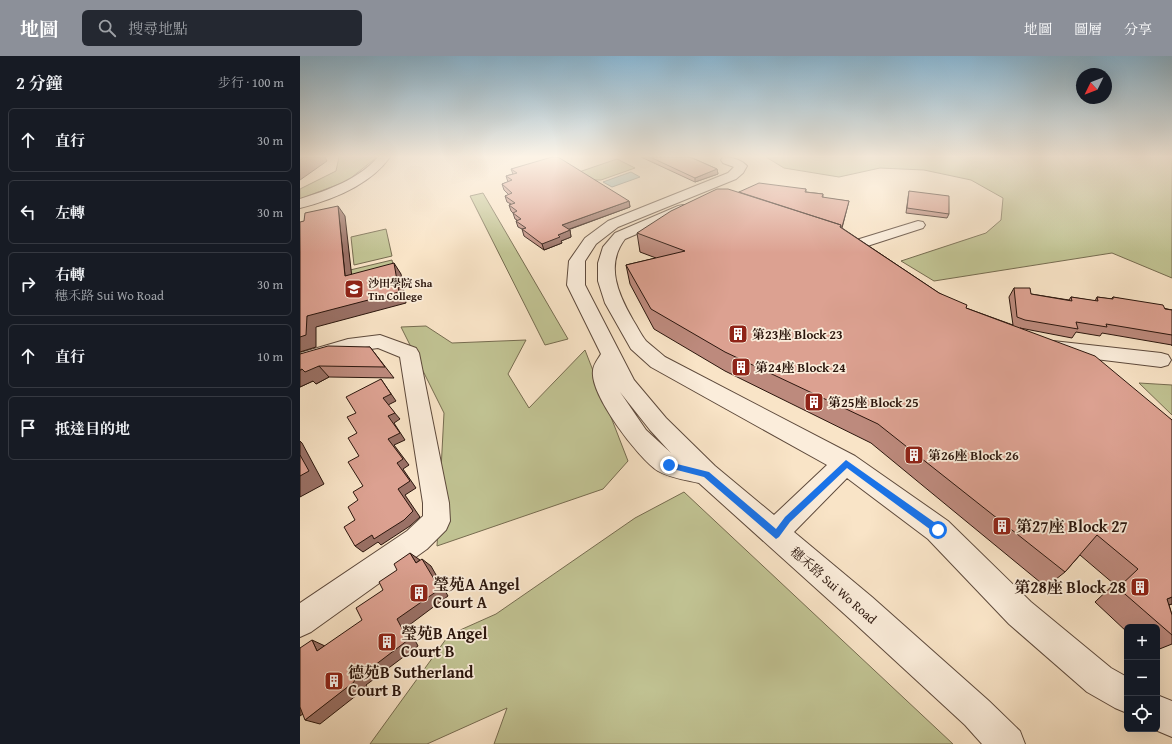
<!DOCTYPE html>
<html lang="zh-TW">
<meta charset="utf-8">
<style>
:root{--surface:#171b24;--page:#242831;--text:#f1f3f6;--muted:#9ea1a6;--line:#363941;--accent:#8c9099}
body{margin:0;font-family:"Gentium Book Plus","Noto Serif TC",serif;background:var(--page);color:var(--text)}
.controls{position:absolute;right:12px;bottom:12px;display:grid;overflow:hidden;border-radius:6px;box-shadow:0 4px 16px #0002}
.controls button{width:36px;height:36px;display:grid;place-items:center;padding:0;border:0;border-bottom:1px solid var(--line);background:var(--surface);color:var(--text);font:20px sans-serif}
.compass{position:absolute;left:776px;top:12px;width:36px;height:36px;border-radius:50%;background:var(--surface);box-shadow:0 4px 16px #0002;rotate:227deg}
.stop{position:absolute;width:12px;height:12px;margin:-9px;border:3px solid #1a73e8;border-radius:50%;background:#fff}
.stop.end{background:#1a73e8;border-color:#fff;box-shadow:0 1px 4px #0008}
.list{margin:0;padding:0;list-style:none}
h2{display:flex;justify-content:space-between;align-items:center;height:52px;margin:0;padding:0 16px;font-size:17px}
h2 small{font-size:13px;font-weight:400;color:var(--muted)}
.list li{display:grid;grid-template-columns:26px 1fr auto;gap:12px;align-items:center;box-sizing:border-box;height:64px;margin:0 8px 8px;padding:0 8px;border:1px solid var(--line);border-radius:6px}
.list b{display:block;font-size:15px;white-space:nowrap}
.list p{margin:0;font-size:13px;white-space:nowrap;color:var(--muted)}
.list em{font-size:13px;font-style:normal;color:var(--muted)}
.icon{flex:none;width:22px;height:22px;fill:none;stroke:currentColor;stroke-width:2;stroke-linecap:round;stroke-linejoin:round}
.map{position:relative;flex:none;width:872px;height:688px;overflow:hidden}
header{display:flex;align-items:center;gap:24px;box-sizing:border-box;height:56px;padding:0 20px;background:var(--accent);color:#fff}
header strong{font-size:19px}
nav{display:flex;gap:22px;margin-inline-start:auto;font-size:14px}
.search{width:280px;height:36px;background:var(--page);display:flex;align-items:center;gap:10px;box-sizing:border-box;padding:0 14px;border-radius:6px;color:var(--muted);font-size:15px}
main{display:flex}
aside{flex:1;background:var(--surface)}
.map>svg:first-child{display:block}
.green{fill:#c1c393;stroke:#766c50}
.water{fill:#9ebeb8;stroke:#707b74}
.lines{fill:none;stroke-linecap:round;stroke-linejoin:round}
.minor-casing{stroke:#5e4a3c;stroke-width:2}
.minor{fill:#fbeddb;fill-rule:evenodd}
.wall{fill:#bd8a7d;stroke:#2b160d}
.shaded-wall{fill:#9a7166;stroke:#2b160d}
.building{fill:#dca191;stroke:#2b160d}
.route{fill:#1a73e8}
.labels{text-anchor:middle;stroke-width:3.5;stroke-linejoin:round;paint-order:stroke}
.far-poi-label{font-size:11px;font-weight:bold;fill:#2b160d;stroke:#fbeddb;text-anchor:start}
.poi-label{font-size:13px;font-weight:bold;fill:#2b160d;stroke:#fbeddb;text-anchor:start}
.street-label{font-size:13px;fill:#2b160d;stroke:#fbeddb}
.near-poi-label{font-size:16px;font-weight:bold;fill:#2b160d;stroke:#fbeddb;text-anchor:start}
</style>
<header>
<strong>地圖</strong>
<div class="search"><svg class="icon" aria-label="search" viewBox="0 0 24 24"><circle cx="10" cy="10" r="6"/><path d="M15 15l6 6"/></svg>搜尋地點</div>
<nav><a>地圖</a><a>圖層</a><a>分享</a></nav>
</header>
<main>
<aside>
<h2>2 分鐘<small>步行 · 100 m</small></h2>
<ul class="list">
<li><svg class="icon" aria-label="ahead" viewBox="0 0 24 24"><path d="M12 20V5M6 11l6-6 6 6"/></svg><div><b>直行</b></div><em>30 m</em></li>
<li><svg class="icon" aria-label="left" viewBox="0 0 24 24"><path d="M17 20v-9H6M10 6l-5 5 5 5"/></svg><div><b>左轉</b></div><em>30 m</em></li>
<li><svg class="icon" aria-label="right" viewBox="0 0 24 24"><path d="M7 20v-9h11M14 6l5 5-5 5"/></svg><div><b>右轉</b><p>穗禾路 Sui Wo Road</p></div><em>30 m</em></li>
<li><svg class="icon" aria-label="ahead" viewBox="0 0 24 24"><path d="M12 20V5M6 11l6-6 6 6"/></svg><div><b>直行</b></div><em>10 m</em></li>
<li><svg class="icon" aria-label="arrive" viewBox="0 0 24 24"><path d="M6 21V4h12l-3 4 3 4H6"/></svg><div><b>抵達目的地</b></div></li>
</ul>
</aside>
<div class="map">
<svg width="872" height="688" viewBox="0 0 872 688">
<rect width="100%" height="100%" fill="#f9e4c7"/>
<filter id="stains"><feTurbulence type="fractalNoise" baseFrequency=".005" numOctaves="4"/><feColorMatrix values="0 0 0 0 .2 0 0 0 0 .09 0 0 0 0 .02 0 0 0 .5 -.17"/></filter>
<radialGradient id="worn" r=".72"><stop offset=".6" stop-color="#630" stop-opacity="0"/><stop offset="1" stop-color="#630" stop-opacity=".3"/></radialGradient>
<path class="green" d="M39,101h38l-30,24 -47,18v-10l36,-18z
M466,101h406v121l-60,-25 -178,28 -33,-20 85,-28 15,-13 2,-22 -32,-18 -47,-10 -44,-2 -41,9 -55,-9z
M317,103l18,9 -34,12h-8l-20,-6z
M183,137l85,146 -23,6 -75,-149z
M86,173l6,27 -38,9 -3,-28z
M92,204l3,14 -70,2z
M126,270l26,17 74,-3 -18,34 21,34 56,-58 43,111 -25,28 -166,57 7,-133 -43,-86z
M839,327l33,2v30z
M384,436l269,252h-459l13,-36 -80,36h-57l79,-109 47,-21 139,-96z"/>
<path class="water" d="M331,116l9,5 -28,10 -9,-5z"/>
<g class="lines">
<defs>
<path id="minor" d="M78,101h12c-20,28 -58,43 -90,51v-9c28,-9 58,-19 78,-42z
M423,101c8,0 19,3 24,9l-4,7 -7,6 -118,48 -22,17 -11,17v24l49,95 32,38 49,48 59,49 53,-50 -176,-98 -20,-18 -26,-46 -7,-22v-18l5,-16 12,-14 63,-27 5,-1 5,1 2,3 -2,3 -63,27c-20,26 -7,55 8,81 4,6 8,15 13,21 6,5 13,11 19,16l190,99 93,65 83,81 80,66 16,9v36l-12,-5 -28,-16 -78,-68 -81,-85 -81,-61 -53,54 78,65 117,104 31,30 5,13h-43l-17,-19 -115,-106 -151,-136c-13,-3 -29,-5 -41,-12 -20,-13 -68,-76 -65,-100 0,-6 5,-12 8,-17l-34,-69 2,-24 16,-23 23,-17 120,-48 6,-6 -11,-4 -2,-3zM320,336l30,38 21,23 -25,-23z
M618,165l5,1 2,3 -2,3 -65,21 -5,-2 -3,-3 3,-3z
M80,279l36,13 3,5 30,150 1,18 -4,9 -19,19 -116,83 -11,5v-34l107,-72 16,-15v-13l-23,-146 -22,-9 -29,4 -49,15v-14l48,-14z
M753,285l108,12 7,2 3,5 -3,5 -7,2 -115,-14 -3,-5 3,-5z
M857,639l15,6v36l-19,-8h4z"/>
</defs>
<use href="#minor" class="minor-casing"/>
<use href="#minor" class="minor"/>
</g>
<path class="wall" d="M341,101h49l27,12 1,5 -23,8z
M211,113l118,32 1,6 -62,23h2l1,7 -10,4 1,2 -18,7 -20,-14 -2,-7 -4,-2 -2,-6 1,-1 -2,-1 -2,-6 -2,-2 -2,-6 2,-1 -4,-2 -2,-6 4,-1 -5,-5 -2,-6 6,-2 -2,-6 7,-2z
M506,133v3l17,2v4l26,3 -7,27 97,65 27,15 47,17 -4,-28 5,-9 17,6 38,6 2,-3 24,4 2,-4 14,2 2,-2 59,13v36v-1l-70,-12 -2,3 -24,-4 -4,6 -52,-10 152,92v184l-3,1 3,10v29l-15,6v-23h-30v5l-32,-30 19,-18 -34,-29 -15,17 -19,15 -175,-144 -146,-72 -71,-42 -24,-45 -4,-19 30,-7 -16,-6 -3,-19 102,-41z
M609,135l40,23 -2,4 -41,-5z
M70,291l24,31 -65,-1 -13,7 -3,-3 -13,6v-33z"/>
<path class="shaded-wall" d="M4,101h21l2,4 -27,19v-20z
M417,113l1,5 -23,8v-4z
M329,145l1,6 -66,24 -2,-6z
M38,150l7,10 8,71 -8,-11z
M270,174l1,7 -10,4 1,2 -18,7 -2,-6 16,-9z
M94,207l7,11 5,29 -90,24v20l-16,5v-15l7,-21z
M19,310l10,11 -13,7 -3,-3 -13,6v-17z
M81,323l15,22 -8,4 12,14 -6,4 11,17 -11,5 15,20 -6,4 13,19 -11,7 15,22 -10,9 -29,19 -3,-3 -15,10 -8,-6 43,-57 -1,-26 -9,-24v-23l-5,-18z
M0,385l2,2 22,41 -24,13z
M110,497l10,7 -4,3z
M122,503l9,7 17,30 -40,30 10,20 -52,39 1,2 -47,37 -15,-4 49,-39 43,-62z
M872,541v7l-27,7 22,-12z
M12,584l13,6 -8,5z
M0,647l13,4 -13,9z"/>
<path class="building" d="M0,101h4l-4,3z
M252,101h6l71,44 -67,24 8,5 -12,5 2,2 -18,7 -20,-15 4,-1 -10,-7 5,-2 -8,-6 4,-2 -8,-6 6,-2 -10,-7 7,-3 -10,-9 10,-4 -6,-4 11,-3 -6,-4z
M350,101h40l27,12 -22,9z
M459,127l47,6 -1,3 18,2 -1,3 27,4 -7,26h-2l1,-2 -102,-33z
M417,133h11l113,36 -1,2 99,66 28,12 -1,3 129,48 77,64v177l-5,2 5,16v20l-54,-47 20,-19 -41,-34 -32,37 -187,-148 -153,-72 -74,-43 -25,-44 59,-14 -48,-18 34,-22z
M609,135l40,5v18l-42,-6z
M38,150l7,70 49,-13 5,29 -92,24 -1,19 -6,2v-115l4,-1 1,-8z
M714,232h16l1,6 41,7 -1,-4 27,4 -1,-4 16,2v-2l50,8 2,4 7,1v25l-66,-11 1,3 -31,-5 2,7 -53,-9 -8,-3z
M28,290l42,1 15,20 -66,-1 -14,6 -3,-3 -2,1v-16z
M81,323l10,15 -8,4 12,15 -7,3 12,17 -12,6 15,20 -6,4 13,18 -12,8 15,22 -9,9 -30,19 -2,-4 -17,11 -11,-19 11,-7 -7,-13 10,-7 -5,-8 10,-6 -15,-24 11,-6 -11,-18 9,-5 -10,-16 9,-4 -10,-16z
M0,399l9,16 -9,5z
M110,497l6,10 6,-4 18,30 -43,30 11,21 -54,41v1l-49,38 -5,-13v-59l12,-8 5,11 45,-31 -6,-12 27,-18 -4,-8 18,-12 -3,-6z"/>
<linearGradient id="sky" x2="0" y2="1"><stop stop-color="#8ab8d5"/><stop offset="0.51" stop-color="#fcf3e6"/><stop offset="1" stop-color="#fcf3e6" stop-opacity="0"/></linearGradient>
<rect width="872" height="197" fill="url(#sky)"/>
<path class="route" d="M546,404l95,67v6h-6l-88,-65 -57,54 -11,15 -3,2 -72,-62 -35,-9 -4,-3 4,-3 40,10 67,57 9,-12z"/>
<defs>
<symbol id="school-square" viewBox="-11 -11 22 22"><rect x="-9" y="-9" width="18" height="18" rx="4" fill="#8f2418" stroke="#fbeddb"/><path d="M0-5L7-2L0 1L-7-2ZM-4 1L0 2.5L4 1V4Q0 6-4 4Z" fill="#fff"/></symbol>
<symbol id="building-square" viewBox="-11 -11 22 22"><rect x="-9" y="-9" width="18" height="18" rx="4" fill="#8f2418" stroke="#fbeddb"/><path d="M-4-6H4V6H1V3H-1V6H-4ZM-2.5-4.3h1.7v1.8h-1.7ZM.8-4.3h1.7v1.8H.8ZM-2.5-1h1.7V.8h-1.7ZM.8-1h1.7V.8H.8Z" fill="#fff"/></symbol>
</defs>
<g fill-rule="evenodd">
<use href="#school-square" x="43" y="222" width="22" height="22"/>
<use href="#building-square" x="427" y="267" width="22" height="22"/>
<use href="#building-square" x="430" y="300" width="22" height="22"/>
<use href="#building-square" x="503" y="335" width="22" height="22"/>
<use href="#building-square" x="603" y="388" width="22" height="22"/>
<use href="#building-square" x="691" y="459" width="22" height="22"/>
<use href="#building-square" x="829" y="520" width="22" height="22"/>
<use href="#building-square" x="108" y="526" width="22" height="22"/>
<use href="#building-square" x="76" y="575" width="22" height="22"/>
<use href="#building-square" x="23" y="614" width="22" height="22"/>
</g>
<g class="labels">
<g class="far-poi-label">
<text x="68" y="231">沙田學院 Sha<tspan x="68" dy="13">Tin College</tspan></text>
</g>
<g class="poi-label">
<text x="452" y="283">第23座 Block 23</text>
<text x="455" y="316">第24座 Block 24</text>
<text x="528" y="351">第25座 Block 25</text>
<text x="628" y="404">第26座 Block 26</text>
</g>
<g class="street-label">
<text transform="translate(534 529) rotate(41)" y="5">穗禾路 Sui Wo Road</text>
</g>
<g class="near-poi-label">
<text x="716" y="476">第27座 Block 27</text>
<text x="133" y="534">瑩苑A Angel<tspan x="133" dy="18">Court A</tspan></text>
<text x="826" y="537" text-anchor="end">第28座 Block 28</text>
<text x="101" y="583">瑩苑B Angel<tspan x="101" dy="18">Court B</tspan></text>
<text x="48" y="622">德苑B Sutherland<tspan x="48" dy="18">Court B</tspan></text>
</g>
</g>
<rect width="100%" height="100%" filter="url(#stains)"/>
<rect width="100%" height="100%" fill="url(#worn)"/>
</svg>
<div class="controls">
<button>+</button>
<button>−</button>
<button><svg class="icon" aria-label="locate" viewBox="0 0 24 24"><circle cx="12" cy="12" r="6"/><path d="M12 2v4M12 18v4M2 12h4M18 12h4"/></svg></button>
</div>
<svg class="compass" viewBox="-18 -18 36 36"><path d="M0-13l5 13h-10z" fill="#e53935"/><path d="M0 13l5-13h-10z" fill="#9ea1a6"/></svg>
<div class="stop" style="left:638px;top:474px"></div>
<div class="stop end" style="left:369px;top:409px"></div>
</div>
</main>
